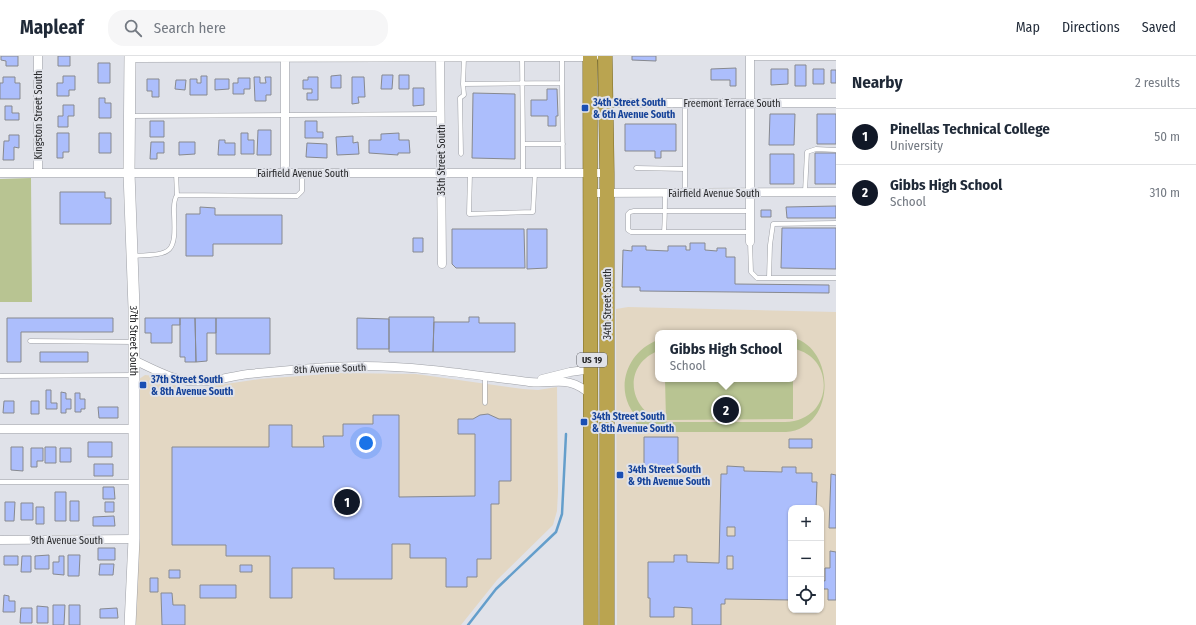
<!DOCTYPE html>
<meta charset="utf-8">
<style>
:root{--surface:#fff;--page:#f6f6f7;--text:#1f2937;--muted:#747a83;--line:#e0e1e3;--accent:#111827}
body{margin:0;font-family:"Fira Sans Condensed",sans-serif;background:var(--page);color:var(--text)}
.controls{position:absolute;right:12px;bottom:12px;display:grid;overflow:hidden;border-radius:8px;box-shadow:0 1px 3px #0004}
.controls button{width:36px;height:36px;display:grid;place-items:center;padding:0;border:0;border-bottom:1px solid var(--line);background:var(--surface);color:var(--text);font:20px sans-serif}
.you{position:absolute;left:366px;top:387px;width:14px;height:14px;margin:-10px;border:3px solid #fff;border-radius:50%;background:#1a73e8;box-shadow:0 0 0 6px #1a73e833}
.badge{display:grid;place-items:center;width:26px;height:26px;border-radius:50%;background:var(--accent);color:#fff;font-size:13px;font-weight:700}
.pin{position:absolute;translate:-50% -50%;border:2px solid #fff;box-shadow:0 1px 4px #0006}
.popup{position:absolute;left:655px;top:274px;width:142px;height:52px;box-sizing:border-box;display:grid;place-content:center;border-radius:8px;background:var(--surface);filter:drop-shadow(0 1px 3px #0005);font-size:13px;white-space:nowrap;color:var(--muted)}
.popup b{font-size:15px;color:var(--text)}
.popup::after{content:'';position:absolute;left:50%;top:100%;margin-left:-8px;border:8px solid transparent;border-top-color:var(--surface)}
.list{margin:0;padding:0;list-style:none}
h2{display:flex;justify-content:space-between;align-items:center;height:52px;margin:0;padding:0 16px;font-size:17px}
h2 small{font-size:13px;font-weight:400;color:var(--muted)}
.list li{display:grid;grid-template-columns:26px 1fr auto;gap:12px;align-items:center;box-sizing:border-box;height:56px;padding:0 16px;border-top:1px solid var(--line)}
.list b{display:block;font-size:15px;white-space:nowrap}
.list p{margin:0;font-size:13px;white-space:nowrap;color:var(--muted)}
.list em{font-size:13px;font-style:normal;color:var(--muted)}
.icon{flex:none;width:22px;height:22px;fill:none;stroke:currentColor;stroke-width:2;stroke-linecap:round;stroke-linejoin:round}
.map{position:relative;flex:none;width:836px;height:569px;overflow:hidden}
header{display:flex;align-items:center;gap:24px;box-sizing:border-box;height:56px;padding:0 20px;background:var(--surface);border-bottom:1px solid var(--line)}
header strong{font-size:19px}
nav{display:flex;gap:22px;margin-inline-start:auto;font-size:14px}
.search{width:280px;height:36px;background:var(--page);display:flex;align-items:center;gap:10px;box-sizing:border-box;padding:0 14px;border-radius:16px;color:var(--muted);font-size:15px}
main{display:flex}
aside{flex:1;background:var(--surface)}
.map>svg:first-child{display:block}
.education{fill:#e3d7c3;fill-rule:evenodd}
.green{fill:#b8c492}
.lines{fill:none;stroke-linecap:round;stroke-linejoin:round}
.stream{stroke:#649ecb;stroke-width:2.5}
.building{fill:#acbefc;stroke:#87898f;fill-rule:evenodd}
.service-casing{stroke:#9ea0a6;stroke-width:5}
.minor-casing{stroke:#9ea0a6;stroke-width:9}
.tertiary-casing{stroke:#9ea0a6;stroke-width:12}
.trunk-casing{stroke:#7a6a25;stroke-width:15}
.service{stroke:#fff;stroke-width:4}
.minor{stroke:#fff;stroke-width:8}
.tertiary{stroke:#fff;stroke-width:11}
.trunk{stroke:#baa450;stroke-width:14}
.transit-dot{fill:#1a4fb4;stroke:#e0e2e9;stroke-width:1.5}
.labels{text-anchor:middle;stroke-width:4;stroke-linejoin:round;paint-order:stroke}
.shield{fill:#e0e2e9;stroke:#5d5e62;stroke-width:1}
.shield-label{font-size:9px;font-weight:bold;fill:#252628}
.transit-label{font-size:10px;font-weight:bold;fill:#164399;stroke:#e0e2e9;text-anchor:start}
.street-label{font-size:10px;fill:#252628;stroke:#e0e2e9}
</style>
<header>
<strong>Mapleaf</strong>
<div class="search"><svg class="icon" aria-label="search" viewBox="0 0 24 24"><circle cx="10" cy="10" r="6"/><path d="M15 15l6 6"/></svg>Search here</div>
<nav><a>Map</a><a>Directions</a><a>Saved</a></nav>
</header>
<main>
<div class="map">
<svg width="836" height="569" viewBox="0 0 836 569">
<rect width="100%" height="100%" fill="#e0e2e9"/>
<path class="education" d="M628,251l208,5v313h-219l-1,-316zM658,277h136v46h-136zM791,452h30v102h-30z
M340,317l76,1 107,15 15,1 19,-3 1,105 -1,19 -4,14 -56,55 -36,45h-326l4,-246 6,-4 8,1 27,11 13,2 67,-10z"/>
<path class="green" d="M31,122l1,124h-32v-123z
M794,282c42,12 42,90 -8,94h-150v-10h6c-30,-25 -19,-69 16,-82v11c-38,15 -29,64 10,71h117c49,-1 51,-65 9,-73z
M665,323h128v40l-127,1z"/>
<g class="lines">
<path class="stream" d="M468,569l28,-36 60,-57 6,-18 4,-80"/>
</g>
<path class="building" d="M1,0h17v10h-12v-5l-5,-1z
M58,0h12v10h-12z
M632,0h24v5l-24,-1z
M98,7h12v20h-12z
M795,9h11v21h-11z
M736,12v18h-6v-6h-19v-11z
M771,13h17v15l-17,1z
M813,13h11v15h-11z
M831,14h5v13h-5z
M341,19v13h-10v-12z
M382,19h11l-1,14h-11z
M399,19h10v14h-10z
M63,20h12v14h-6v6h-12v-13h6z
M201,20h6v19h-17v-16h7v4h4z
M3,21h12v6h5v16h-20v-16h3z
M254,21h6v6h6l-1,-6h6v18h-5v6h-11z
M308,21h10v23h-11v-7h5v-4h-9v-9h5z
M352,21h12l1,20h-7l1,6 -7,1z
M238,22h12v11h-6v5h-11v-11h5z
M147,23h12v18h-7v-6h-5z
M215,23h14v10l-14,1z
M176,24h10l-1,10 -10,-1z
M413,32h11v17l-11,1z
M547,33h10l1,27h-2v10h-8v-10h-17v-16h16z
M473,37l42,1v65l-43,-1z
M99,42h6v5h6v15h-12z
M63,49h11v11h-6v11h-10v-11h5z
M5,50h7v7h7v7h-14z
M770,58h25l-1,31h-25z
M817,58h19v30h-19z
M150,65h14v16h-14z
M305,65h12v11h6v6h-18z
M625,68h51v27h-15v7h-6v-7h-30z
M258,74h13v25h-14z
M57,77h12v19h-6v6h-6z
M99,77h12v20h-12z
M241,77h7v7h6v14h-13z
M399,77v7h10l1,13h-12v2l-29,-2v-13h12v-6z
M9,79h10v13l-5,-1v13h-11l1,-19h5z
M353,80v7l5,-1 1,12 -22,1 -1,-18z
M219,84h6v3h10v12h-17z
M151,86h13v11h-7v6h-7z
M179,86h16v12l-16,1z
M307,87l20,1v14l-21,-1z
M815,97h21v31h-21z
M770,98h24v30h-24z
M60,136h45v6h6v26h-51z
M836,150v12h-49l-1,-11z
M200,151l15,1v7h67v29h-69v12h-27v-42h14z
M761,154h10v7h-10z
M782,172h54v41l-55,-1z
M452,173h72l1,39h-69l-4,-4z
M527,173h20v39l-20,1z
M413,182h10v14h-10z
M690,187h15v7l12,1v-3h9v9h9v27l94,1v8l-189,-2v-4h-18l1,-37 9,1v-5h14v4l22,1v-5h18v4h4z
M389,261h45l-1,35h-44z
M469,261h10v6h36v29h-82l1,-30h35z
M7,262h106v14h-92v30h-14z
M145,262h35v7h-8v18h-21v-10h-6z
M180,262h15l1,44h-11v-5h-5z
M195,262h21v15h-9v28l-11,1z
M216,262h54v36h-54z
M357,262l32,1v30h-32z
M40,296h48v10h-48z
M46,334h5v13h6v6h-11z
M61,336l5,1v6h5v10h-5v4h-5z
M75,337h5v6h5v10h-4v3h-6z
M4,345h10v12h-11z
M31,345h8v13h-8z
M98,351h20v11h-19z
M488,358l11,5h12v62h-12v23h-8v55h-14v18h-10v10h-21v-29h-36v-14h-18v35h-58v-11h-42v30h-22v-42h-44v-11h-54v-98h97v-22h23v22h32l-1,-11h20v-12h30v-9h26v82l76,-1v-62h-17v-15h15l7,-4z
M644,381h34v30h-34z
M789,383h23v9h-23z
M88,386h24v15h-24z
M11,391h12v24l-12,-1z
M45,391h11v16h-11z
M31,392h12v13h-6v6h-6z
M60,392h11v14h-11z
M94,408h19v12h-19z
M727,410l17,1v4l38,1v-5h14v6h16v9h5l-1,26h-25v92l-66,-1v5h-4v21h-29v-17l-18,-1v10h-24v-19h-2v-36h26v-7h13v7l32,1 2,-89h6zM727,471h8v9h-8zM727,500h6v13h-6z
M831,418l5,1v53h-7z
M103,431h11l1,12h-12z
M55,436h11v29h-11z
M70,445h9v20h-9z
M5,446h10l-1,19h-9z
M105,446h9v10h-9z
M21,447h12v17h-12z
M36,451h8v17h-8z
M114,460l1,10h-22v-9z
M98,492h17v12h-17z
M830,495l6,1v48h-8v-11h-7v-9l4,1v-13h5z
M49,499v14h-14v-13z
M68,499h12l-1,21h-11z
M4,500h14v9h-14z
M22,500h9v16h-10z
M59,500h5v19l-11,-1v-12h6z
M100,508h14l-1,11h-14z
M240,509h12v7h-12z
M169,514h11v8h-11z
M150,522h8v14h-8z
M200,529h36v13h-36z
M161,537h11l1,12h12v20h-23z
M4,539l5,1v5h6v11h-12z
M53,549h12l-1,20h-11z
M69,549h11v20h-11z
M37,550l11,1v16h-11z
M21,552h11v15h-12z
M117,552l1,10h-18v-9z"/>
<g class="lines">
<defs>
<path id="service" d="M464,2l-1,26 99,-1v-26
M522,2l1,86h40
M750,2h86
M562,27l1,90
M130,60l311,-2
M523,88v29
M461,98l-1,-56 4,-3 -1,-11
M636,112l49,1
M176,117l1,22 120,1 5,-5v-18
M470,117l-1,41 64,-2 2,-39
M685,136v-89
M805,136l2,-40 9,-3 20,1
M665,137c0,13 0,26 -1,39h-33l-3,-2v-16l2,-2 4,-1h116
M664,176h86
M750,186l1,30 6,6h79
M133,200c39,-2 43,-1 41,-42 0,-7 -1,-13 3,-19
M769,222l1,-33 3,-21 63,-1
M30,285l104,1
M0,320l134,-1
M485,347v-27
M0,426h134"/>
<path id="minor" d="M38,0v117
M440,0l2,208
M750,0v186
M130,2l464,-1
M605,47h231
M0,117h607
M285,117v-117
M591,137l245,-1
M134,304c15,7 31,16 48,20 22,5 44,-3 66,-6 38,-4 76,-8 115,-8 56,0 110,9 166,16 26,3 39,-8 62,13
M542,323l28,-7 22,-3
M0,373h134
M0,484l134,-1"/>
<g id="tertiary">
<path id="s1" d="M130,0l-1,117 5,135v231l-4,86"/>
</g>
<path id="trunk" d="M590,0l1,569
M605,0l2,117v452"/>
</defs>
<use href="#service" class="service-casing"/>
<use href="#minor" class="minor-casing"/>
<use href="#tertiary" class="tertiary-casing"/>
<use href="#trunk" class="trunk-casing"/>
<use href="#service" class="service"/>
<use href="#minor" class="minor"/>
<use href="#tertiary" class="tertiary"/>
<use href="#trunk" class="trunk"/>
</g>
<g class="transit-dot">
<rect x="581" y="48" width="8" height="8" rx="2"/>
<rect x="139" y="325" width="8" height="8" rx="2"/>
<rect x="580" y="362" width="8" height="8" rx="2"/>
<rect x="616" y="415" width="8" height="8" rx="2"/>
</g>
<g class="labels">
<rect class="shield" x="577" y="297" width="30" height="14" rx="3"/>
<g class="shield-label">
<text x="592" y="307">US 19</text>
</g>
<g class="transit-label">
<text x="593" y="50">34th Street South<tspan x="593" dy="12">&amp; 6th Avenue South</tspan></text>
<text x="151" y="327">37th Street South<tspan x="151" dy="12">&amp; 8th Avenue South</tspan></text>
<text x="592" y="364">34th Street South<tspan x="592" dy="12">&amp; 8th Avenue South</tspan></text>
<text x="628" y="417">34th Street South<tspan x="628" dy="12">&amp; 9th Avenue South</tspan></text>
</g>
<g class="street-label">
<text x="732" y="51">Freemont Terrace South</text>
<text transform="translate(38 59) rotate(-90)" y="4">Kingston Street South</text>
<text transform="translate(441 104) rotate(-90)" y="4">35th Street South</text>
<text x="303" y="121">Fairfield Avenue South</text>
<text x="714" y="141">Fairfield Avenue South</text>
<text transform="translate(607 248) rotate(-90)" y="4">34th Street South</text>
<text dy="4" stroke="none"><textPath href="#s1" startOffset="285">37th Street South</textPath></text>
<text transform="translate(330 312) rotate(-2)" y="4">8th Avenue South</text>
<text x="67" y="488">9th Avenue South</text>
</g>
</g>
</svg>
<div class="controls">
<button>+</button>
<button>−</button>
<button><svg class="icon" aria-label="locate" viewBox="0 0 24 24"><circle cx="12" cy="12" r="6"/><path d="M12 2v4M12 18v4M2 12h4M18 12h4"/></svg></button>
</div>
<div class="you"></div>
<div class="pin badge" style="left:347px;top:446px">1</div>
<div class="pin badge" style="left:726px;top:354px">2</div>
<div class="popup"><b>Gibbs High School</b>School</div>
</div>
<aside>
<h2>Nearby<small>2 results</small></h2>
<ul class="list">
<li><span class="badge">1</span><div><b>Pinellas Technical College</b><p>University</p></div><em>50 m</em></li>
<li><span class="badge">2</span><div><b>Gibbs High School</b><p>School</p></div><em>310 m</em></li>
</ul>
</aside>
</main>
